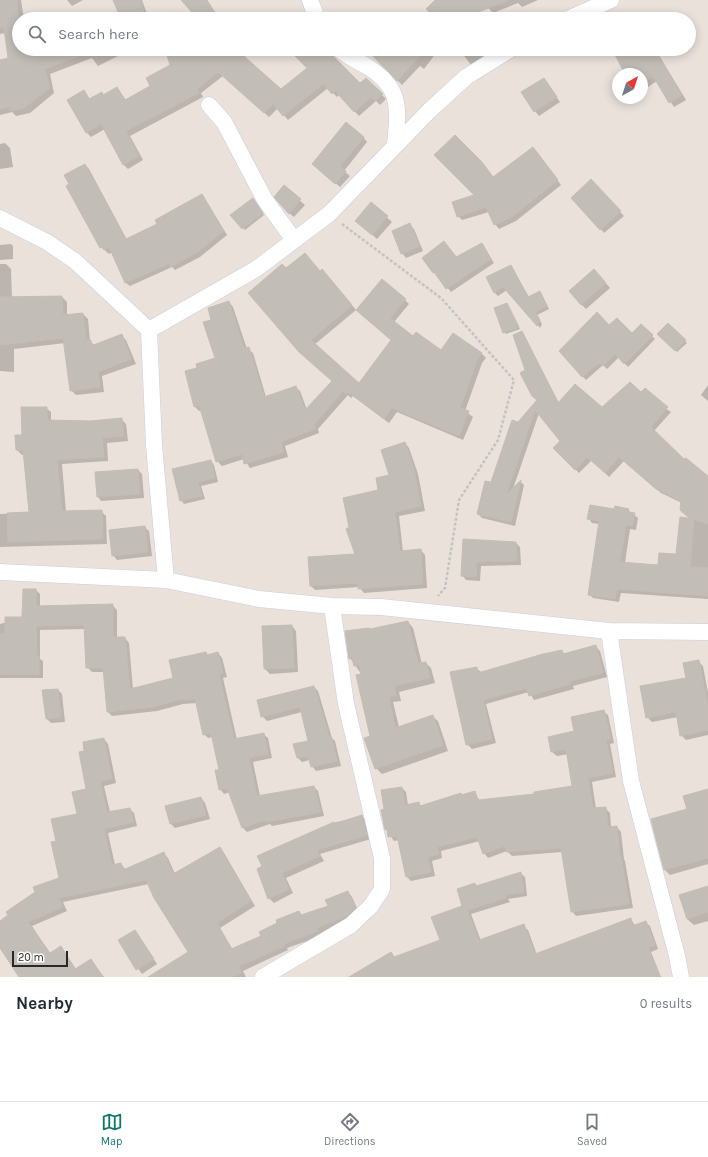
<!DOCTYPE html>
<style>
:root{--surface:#fff;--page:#f2f2f3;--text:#1f2937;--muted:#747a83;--line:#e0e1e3;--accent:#0f766e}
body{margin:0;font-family:Karla,sans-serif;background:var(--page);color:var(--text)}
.compass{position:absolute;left:612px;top:68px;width:36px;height:36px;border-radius:50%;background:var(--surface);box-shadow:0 2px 10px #0003;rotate:39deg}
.scale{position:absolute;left:12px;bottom:10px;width:56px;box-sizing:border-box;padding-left:4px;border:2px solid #282828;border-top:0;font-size:11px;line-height:14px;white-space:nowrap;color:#282828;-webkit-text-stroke:3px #fff;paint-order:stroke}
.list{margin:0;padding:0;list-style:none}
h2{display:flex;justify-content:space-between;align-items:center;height:52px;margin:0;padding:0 16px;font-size:17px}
h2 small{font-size:13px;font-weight:400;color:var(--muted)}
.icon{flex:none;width:22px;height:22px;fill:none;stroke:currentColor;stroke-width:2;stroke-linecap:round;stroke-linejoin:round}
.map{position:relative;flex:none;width:708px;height:977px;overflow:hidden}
.search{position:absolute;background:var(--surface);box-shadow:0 2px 10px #0003;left:12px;right:12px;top:12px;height:44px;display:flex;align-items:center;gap:10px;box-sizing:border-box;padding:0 14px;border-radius:22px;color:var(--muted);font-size:15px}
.sheet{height:124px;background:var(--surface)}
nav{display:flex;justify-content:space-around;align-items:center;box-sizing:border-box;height:56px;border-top:1px solid var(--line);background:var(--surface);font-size:11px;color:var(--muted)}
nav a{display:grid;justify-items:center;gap:2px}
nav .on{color:var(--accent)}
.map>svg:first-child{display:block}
.shadow{fill:#0003}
.building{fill:#c2bdb6;stroke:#c5bdb5}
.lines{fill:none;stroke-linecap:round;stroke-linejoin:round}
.street-casing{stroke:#c9ceda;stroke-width:17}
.path{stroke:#c3c3c3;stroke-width:2.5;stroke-dasharray:3 2;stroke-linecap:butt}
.street{stroke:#fff;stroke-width:16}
</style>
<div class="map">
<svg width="708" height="977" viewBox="0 0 708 977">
<rect width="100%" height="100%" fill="#eae1db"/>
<path class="shadow" d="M0,0h21l3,19h-5v30h113l-34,17 -6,-8 -42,16 4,19 -24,20 -14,3 -4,-4 -12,3v-54h9l-3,-28 -6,1z
M67,0h16l-11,6z
M113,0h29l6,17 -4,2h-22z
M436,0h25l19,17 -5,2h-52z
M485,0h53l-16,7 -4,-4 -25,10 -5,-5z
M111,14l5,5h-15z
M370,14l5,5h-10z
M166,49h69l46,41 27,-22 -18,-19h35l35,36 6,-6 20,20 -6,6 -4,-4 -17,15 -20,-21 -2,2 -9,-9 -40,32 -10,-12 -9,9 -46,-41 -22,17 2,4 -73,39 13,24 -15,9 -5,-5 -18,-35 -14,8 -4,-4 -19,-32 16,-10 6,8 11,-6 3,3 13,-8 9,12 25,-13 20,-21z
M367,49h72l-15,20 -4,-3 -18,19z
M459,49h28l3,3 -19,13z
M613,49h42l31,51 -12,7 -17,-26 -15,10v-17h-16z
M544,79l16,23 -21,14 -4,-5z
M363,137l4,5 -23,29 6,5 -10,11 -22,-19z
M5,143l5,5 3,19 -13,2v-25z
M537,152l24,33 -45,36 -17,8 -4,-5 -6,-12 -27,8 -4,-4 18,-20 10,-28 7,9z
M85,165l4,4 38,71 31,-16 44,-29 25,40 -27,22 -25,13 -3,-3 -42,19 -4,-3 -14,-31 -3,2 -8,-7 -30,-63z
M591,181l33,35 -20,17 -3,-4z
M284,187l21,18 -11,12 -5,-4z
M255,201l9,14 -19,15 -13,-15z
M371,203l21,19 -15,17 -16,-14z
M410,225l4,4 9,22 -17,7 -4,-5z
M444,242l13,15 25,-13 12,19 -43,29 -17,-20z
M11,244l2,2v13l-13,1v-15z
M0,264h6l5,5 1,29 50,-1 5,5v14l16,-2 5,5 2,22 5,5 26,-11 5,5 10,24 -34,12 2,16 -28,3 -5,-5 -6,-47 -51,6v23l-14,-1z
M511,266l18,31 11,-5 2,3 7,14 -12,6 5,9 -2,4 -33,-38 -9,6 -3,-3 -7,-16z
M286,269l34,3 6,3 30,35 -42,35 45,40 33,-45 -30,-25 43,-15 4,4 -15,18 19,15 28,15 40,1 5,5 -4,5 -17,48 8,6 -10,23 -66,-28 -8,11 -36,-27 -2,2 -3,-3 -30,34 1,4 -34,13 3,11 -38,11 -6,-9 -22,7 -5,-5 -15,-51 -3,1 -4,-4 3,-39 19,-9 -4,-39 16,-18 4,5 14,42 6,4 13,44 29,-10 5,4 7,19 26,-29 -29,-25z
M599,275l11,13 -24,21 -5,-5z
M507,305l13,24 -14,5 -2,-2z
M641,325l14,14 -27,28 -9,-10 -12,12 -4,-4 -17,15 -26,-29 49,-25 23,8z
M668,325l19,18 -10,9 -18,-18z
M521,332l4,5 34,66 43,6 39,-16 30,19 -17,19 30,30 24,17v121l-87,-6 -2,9 -26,-4 -4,-4 10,-70 -7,-1 -4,-5 27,-8h13l10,8 -2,12 -6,-1 -5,34 34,3 18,-11 16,-35 -7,-6 -4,-11 -21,-10 -37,-32 -15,16 -17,-17 -13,13 -25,-25 7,-7 -22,-28 -26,76 8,-7 3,3 -9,41 -33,-8 -4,-4 41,-91 19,-22 -12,-30z
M708,385v16l-7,-6z
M46,408l5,4v9l40,1 30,-3 5,5 2,17 -21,2 1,18 -46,3 4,48 35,-1 5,5 1,28 -107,3v-33l31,-1 -6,-58h-3l-5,-5 6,-14z
M405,443l4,5 9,26 7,37 -26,5 4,36 18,-2 4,5 2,33 -63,5 -5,-6 -44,3 -4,-4 45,-31 -6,-27 40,-52z
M211,461l3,4 4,17 -17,4 4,13 -21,5 -3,-4z
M138,470l4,4 2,24 -43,3 -3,-4z
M144,527l5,4 3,25 -35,4 -4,-5z
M464,540l52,3 4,4 1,18 -40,1 -1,15 -14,-1 -4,-5z
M36,590l4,4v13l72,-2 5,5v28h8l4,5 4,46 41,-11 32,-25 2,3 10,-3 4,5 5,19 -4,1 14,62 26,-6 5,4 4,20 -19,4 7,34 54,-9 4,4 6,25 -52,10 -2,-2 -23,8 -4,-4 -13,-36 -6,2 -4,-5v-19l-7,-33 -5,1 -4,-4 -7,-31 -14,1 -26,7 -45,5 -4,-4 -4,-40h-12l-5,-5 -1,-38 -46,1v29l3,2v17h-43v-54l23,-6z
M408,622l5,6 9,36 4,-1 5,5 4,15 -36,9 2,9 -8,1 6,25 33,-11 6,5 10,30 -66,23 -6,-6 -14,-93 -12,-17 20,-28z
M292,626l4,5 2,41 -28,2 -5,-5 -2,-42z
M595,646l5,5 7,26 -34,9 1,3 -40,11 -5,-8 -43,12 10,39 -24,6 -5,-5 9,-76 5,4 81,-21 3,3z
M698,661l5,5 5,27v42l-22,5 -5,-5 -3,-18 -26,5 -5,-5 40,-39z
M314,687l4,4 14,47 3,3 6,25 -25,5 -4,-5 -2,-6 -8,2 -4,-4 11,-17 -7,-29 -35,9 -5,-5z
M58,690l4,4 3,28 -14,1 -4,-4z
M603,711l5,4 6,28 -4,1 6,33 -24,5 4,27 9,-1 5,5 1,14h6l4,5 3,27 1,2 8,47 -57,8 -4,-5 -10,-59 -50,4 -5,-5 -19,7 -4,-5 -4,-12 -39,10 1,7 -10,3 3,15 -24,5 -4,-4 -8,-37 -5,1 -8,-12 -1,-19 17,-22 4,4 2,13 11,-1 3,3 52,-15 6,9 56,-7 38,-7 -6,-33 -11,2 -5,-4 -3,-14 26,-6z
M104,739l4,5 8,39 -12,3 6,26 20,-3 4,4 3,13 -29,7 7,32 6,-1 5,6 37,-17 5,5 7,16 45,-26 4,5 31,53 -35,22 13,22 29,-14 37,-24 3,4 27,-10 19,-14 4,5 7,16 -8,7 -30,13 1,3 -35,12 1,2 -45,21 3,6h-77l21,-24 -41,-69 -86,18 4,9 -35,15 18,28 11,-7 15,22 15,-9 13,17h-84l-20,-31v-24l60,-44 -3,-36 21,-28 9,-24 -1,-38z
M708,790v74l-38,11 -5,-5 23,-60z
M201,798l4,5 5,16 -35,9 -4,-4 -5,-17z
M362,816l4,5 5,18 -51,15 4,7 -38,17 7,15 -19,10 -5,-5 -11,-29 75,-46z
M520,873l5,4 2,19 -19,3 2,3 -39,12 10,27 42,-15 5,4 9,25 94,-36 4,7 10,-4 5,4 8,23 -7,3 10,25h-310l39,-24 5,5 46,-18 23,-34 10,-22 3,2z
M708,887v34l-14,4 -7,-6z
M135,931l22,33 -15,10 -23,-33z"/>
<path class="building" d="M0,0h17l2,49 75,1 -49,19 5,19 -26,20 -14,3 -1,-4 -9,2v-49l8,-2 -4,-30h-4z
M113,0h27l4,13 -16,6h-7z
M181,0h26l12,19h-21z
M435,0h72v1l-47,18h-23l-11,-10z
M165,49h71l45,40 26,-21 -19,-19h38l34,34 6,-5 17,16 -8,7 -4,-4 -17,15 -19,-21 -3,3 -9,-10 -40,32 -10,-12 -9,9 -46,-41 -21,17 2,4 -73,38 13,25 -16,9 -22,-41 -15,9 -19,-33 17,-10 5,9 13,-7 1,3 14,-8 8,13 25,-14 -4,-8 24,-13z
M366,49h60l-29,32z
M612,49h43l27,46 -13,8 -16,-27 -11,8v-10h-17z
M544,78l13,19 -23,15 -13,-20z
M346,122l18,15 -24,29 6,5 -11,13 -23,-20z
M455,135l27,27 11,15 40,-30 25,33 -46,37 -18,8 -8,-18 -29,10 -5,-15 22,-7 -40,-40z
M85,164l41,75 31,-15 -2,-4 47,-26 22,37 -28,22 -25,14 -2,-3 -44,19 -16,-36 -5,3 -2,-3 -2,1 -34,-62 3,-2 -5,-9z
M591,179l30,32 -21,19 -29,-32z
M284,185l17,14 -12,15 -15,-17z
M253,198l10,15 -21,16 -12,-14z
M371,202l17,14 -16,19 -17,-14z
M410,223l10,23 -19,8 -9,-23z
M444,241l12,16 26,-14 9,16 -45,30 -12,-17 -1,1 -11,-15z
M305,253l15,18 2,-2 30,36 -41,35 48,43 32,-43 -35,-30 26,-31 24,20 -16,19 23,18 3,-4 25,18 12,-17 29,20 -4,5 -18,50 9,3 -10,25 -67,-28 -8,11 -36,-27 -2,2 -3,-3 -29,34 1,4 -34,13 3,10 -40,12 -2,-10 -26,8 -17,-57 -5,2 -9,-36 12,-3 -1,-4 19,-6 -12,-36 8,-2 -3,-12 21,-7 15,47 5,-1 15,50 32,-11 9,24 27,-29 -33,-29 -51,-59 34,-29 4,4z
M511,265l17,32 12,-6 7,15 -12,6 5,8 -3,6 -34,-39 -9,6 -8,-16z
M594,269l12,14 -25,22 -12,-14z
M62,296l1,19 20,-2 3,27h5v6l31,-12 9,25 -33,13 2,15 -30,4 -7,-53 -63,7v-48z
M507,303l12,24 -16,6 -9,-25z
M597,312l12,13 8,-7 15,15 9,-9 12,11 -29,29 -9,-10 -12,12 -4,-3 -17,14 -23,-26z
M668,323l18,17 -11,11 -18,-17z
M522,331l36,72 17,-19 27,23 28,-25 11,10 4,-4 23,19 -17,20 33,32 2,-1 22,18v48l-20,-7 -8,-7 1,-9 -25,-12 -37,-32 -14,16 -18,-16 -12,13 -22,-22 7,-7 -25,-31 -29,85 15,-15 -10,42 -34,-8 8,-33 6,1 21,-62 6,2 19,-22 -5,-4 -12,-23 5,-3 -12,-35z
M21,407h26v13l44,1 31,-3 2,18 -22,2 2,19 -47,3 5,51 40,-1 1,29 -95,3 -1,-29 22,-1 -6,-62h-7l-1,-15h7z
M405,442l9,27 7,37 -26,6 5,39 21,-2 2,35 -65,5v-6l-48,3 -2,-29 47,-3 -9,-25 3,-2 -6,-29 35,-8 -2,-12 13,-3 -8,-25z
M211,460l4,18 -17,4 4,14 -22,5 -8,-32z
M138,469l2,25 -43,3 -2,-25z
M590,505l24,4 1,-3 14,3 -1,3 7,1 -3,13 -6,-1 -6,37 38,3 1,-12 17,1 4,-37 14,2 -4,48 18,1v28l-91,-7 -2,10 -27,-4 11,-74 -12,-2z
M145,526l3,26 -36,4 -3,-26z
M463,539l53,3 1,19 -40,1 -1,15 -15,-1z
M23,589h13v17l77,-2v33h12l5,52 43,-11 -4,-18 37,-8 1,3 11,-3 5,21 -4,1 15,65 30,-6 4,21 -19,4 8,38 57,-10 7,26 -54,10 -1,-2 -24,8 -15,-40 -8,2 -4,-20h4l-8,-37 -8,2 -8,-36 -17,1 -25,7 -46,5 -4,-44h-17l-2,-43 -48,1 1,30h2v19l-39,-1v-40h5v-17h17z
M408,621l10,42 8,-1 4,16 -36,8 2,9 -7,2 6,31 38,-13 10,30 -68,24 -11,-31 6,-2 -14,-61 5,-1 -1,-8h-6l-2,-8 -3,1 -4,-28 24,-3 1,1z
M292,625l2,43 -30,1 -2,-43z
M596,645l7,28 -33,8v3l-41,12 -3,-8 -43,12 9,39 -26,6 -16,-73 27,-5 1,6 65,-19 19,-4 1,4z
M699,660l9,48v22l-28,6 -4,-24 -30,6 -6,-32 46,-8 -3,-15z
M314,686l15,50h2l6,25 -26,6 -3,-11 -11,2 -4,-14 15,-3 -8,-34 -39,10 -4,-17z
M58,689l3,28 -15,2 -4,-29z
M604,710l7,29 -5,1 7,33 -25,5 5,30 13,-1 2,20 9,-1 3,30 1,-1 8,49 -58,8 -10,-64 -55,4 -1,-6 -22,8 -6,-17 -40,10 2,7 -11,3 3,15 -25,5 -9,-41 -9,1 -1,-8 -2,1 -4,-20 3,-1 -3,-19 21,-3 3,18 14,-3 1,4 41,-13v2l14,-4 3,9 56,-6v-2l38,-6 -6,-37 -15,3 -3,-15 26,-6 -3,-14z
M104,738l8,41 -12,2 7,31 23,-4 4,14 -30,7 8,36 9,-2 2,7 41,-18 9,22 47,-27 31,54 -34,22 14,26 30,-13 -2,-4 18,-9 -1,-3 23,-9 2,4 27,-9 -3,-6 23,-9 7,17 -8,8 -30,12 1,3 -34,13 1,2 -46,20 3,7 -9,4h-85l40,-25 -34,-54 -8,-18 -87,18 4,9 -35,15 22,31 11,-7 14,23 16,-10 12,18h-84l-19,-29v-27l8,-6 -2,-3 29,-20 -2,-5 26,-9 -8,-36 5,-1 -5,-22 26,-5 -5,-22 14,-3 -7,-37 5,-1 -1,-9z
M708,789v69l-44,12 -13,-51 36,-10 -4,-13z
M201,797l5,18 -36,9 -5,-18z
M362,815l5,20 -50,15 3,6 -38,17 7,16 -21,10 -11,-30 5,-3 -5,-10 77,-34v2z
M521,872l3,20 -19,3 1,3 -39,12 12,30 45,-16 11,30 96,-36 1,8 14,-5 9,24 -7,2 12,30h-311l42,-25 3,5 46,-17 -9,-23 31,-11 -5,-17 18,-6 1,3z
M708,886v26l-21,7 -8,-24z
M135,930l19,29 -18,11 -18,-30z"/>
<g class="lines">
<defs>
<path id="street" d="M310,0l7,19
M568,19l43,-19
M339,49c9,8 19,12 29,18 35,22 30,43 27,79
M209,105l15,17 41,78 29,40
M0,218l47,24 28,19 74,69
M0,572l166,8 93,19 73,7 49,1 228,24 99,1
M166,580l-12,-135 -5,-115 107,-61 73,-55 100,-103 37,-34 45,-28
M609,631l22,150 46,175 4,21
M263,977l88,-52 20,-19 11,-17v-31l-36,-154 -14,-98"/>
</defs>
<use href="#street" class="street-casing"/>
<path class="path" d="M342,224l99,74 73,82 -16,60 -39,60 -14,88 -7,8"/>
<use href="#street" class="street"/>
</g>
</svg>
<svg class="compass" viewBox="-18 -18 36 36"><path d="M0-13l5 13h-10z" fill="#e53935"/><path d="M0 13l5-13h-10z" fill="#747a83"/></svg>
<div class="scale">20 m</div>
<div class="search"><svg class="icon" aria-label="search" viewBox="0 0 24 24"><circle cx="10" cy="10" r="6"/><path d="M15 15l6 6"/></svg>Search here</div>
</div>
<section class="sheet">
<h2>Nearby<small>0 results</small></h2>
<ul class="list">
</ul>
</section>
<nav>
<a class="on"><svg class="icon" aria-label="map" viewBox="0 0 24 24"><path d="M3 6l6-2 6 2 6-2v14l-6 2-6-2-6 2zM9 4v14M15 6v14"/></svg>Map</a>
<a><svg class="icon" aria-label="directions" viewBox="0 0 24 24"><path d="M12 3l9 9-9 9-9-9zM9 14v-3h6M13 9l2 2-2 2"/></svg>Directions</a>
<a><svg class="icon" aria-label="saved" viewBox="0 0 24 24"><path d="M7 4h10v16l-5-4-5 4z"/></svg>Saved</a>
</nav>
